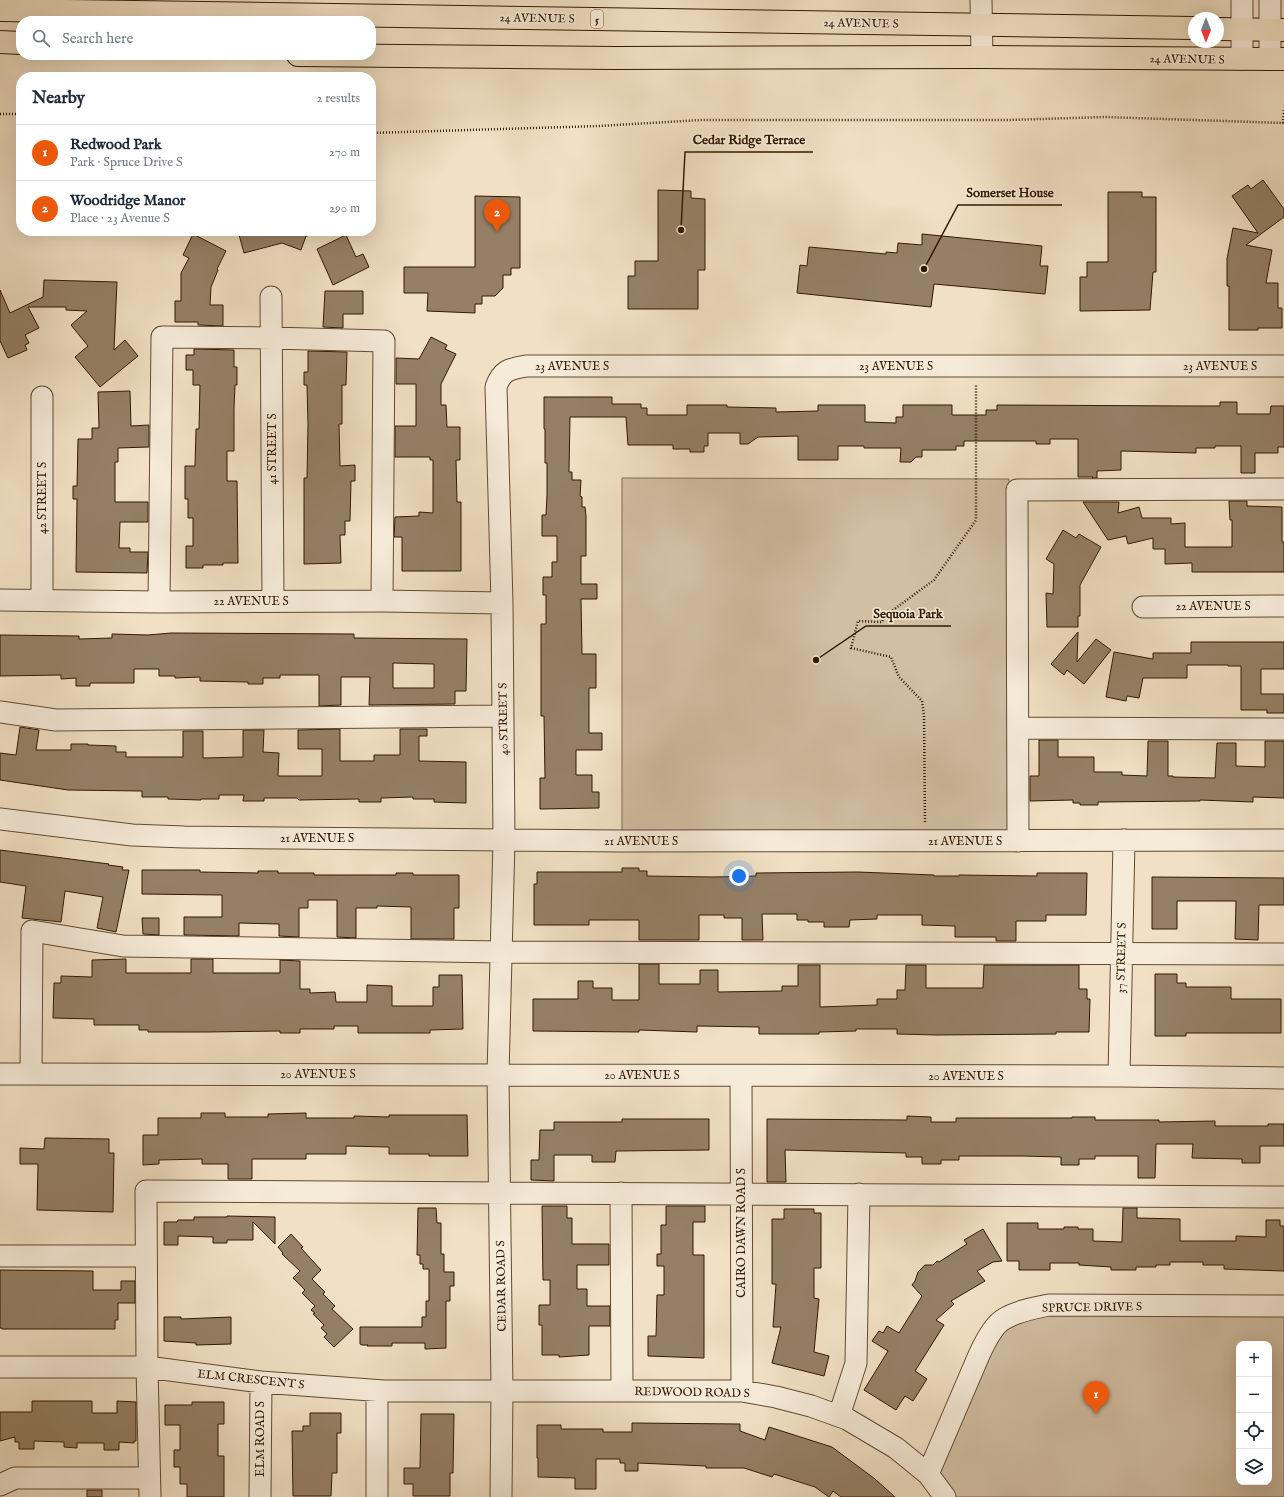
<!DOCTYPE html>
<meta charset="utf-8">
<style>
:root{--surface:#fff;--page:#f2f2f3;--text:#1f2937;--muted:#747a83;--line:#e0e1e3;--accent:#ea580c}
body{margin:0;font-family:"IM FELL English",serif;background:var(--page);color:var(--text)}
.controls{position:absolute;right:12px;bottom:12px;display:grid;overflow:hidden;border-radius:8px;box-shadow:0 4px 16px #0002}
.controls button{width:36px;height:36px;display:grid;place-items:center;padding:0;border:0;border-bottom:1px solid var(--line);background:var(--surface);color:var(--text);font:20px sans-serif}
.compass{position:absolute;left:1188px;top:12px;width:36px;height:36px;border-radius:50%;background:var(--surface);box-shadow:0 4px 16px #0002;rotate:180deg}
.you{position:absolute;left:739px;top:876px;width:14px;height:14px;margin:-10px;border:3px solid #fff;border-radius:50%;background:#1a73e8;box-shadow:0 0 0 6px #1a73e833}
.badge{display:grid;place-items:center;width:26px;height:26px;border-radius:50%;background:var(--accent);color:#fff;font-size:13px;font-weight:700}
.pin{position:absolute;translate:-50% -33px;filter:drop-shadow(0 1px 2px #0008)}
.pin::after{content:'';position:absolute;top:21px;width:14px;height:12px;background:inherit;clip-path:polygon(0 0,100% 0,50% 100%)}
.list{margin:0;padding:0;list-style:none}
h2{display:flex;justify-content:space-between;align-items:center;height:52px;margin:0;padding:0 16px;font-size:17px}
h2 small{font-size:13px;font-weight:400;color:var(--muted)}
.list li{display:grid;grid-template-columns:26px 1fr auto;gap:12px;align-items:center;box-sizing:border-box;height:56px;padding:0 16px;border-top:1px solid var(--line)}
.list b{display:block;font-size:15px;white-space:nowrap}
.list p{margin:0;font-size:13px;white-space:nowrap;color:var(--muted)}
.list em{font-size:13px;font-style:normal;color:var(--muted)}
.icon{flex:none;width:22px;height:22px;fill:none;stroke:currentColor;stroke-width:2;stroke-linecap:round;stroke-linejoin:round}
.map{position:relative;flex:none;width:1284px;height:1497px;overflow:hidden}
.search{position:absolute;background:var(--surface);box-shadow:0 4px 16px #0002;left:16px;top:16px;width:360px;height:44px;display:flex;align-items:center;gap:10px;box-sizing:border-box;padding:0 14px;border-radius:16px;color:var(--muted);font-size:15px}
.panel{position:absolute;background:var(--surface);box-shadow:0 4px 16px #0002;left:16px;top:72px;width:360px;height:164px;border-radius:16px}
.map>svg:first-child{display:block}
.green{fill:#d1bea3;stroke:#826b52;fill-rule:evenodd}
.building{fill:#958066;stroke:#321800;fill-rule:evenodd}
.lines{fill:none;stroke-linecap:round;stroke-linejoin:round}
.minor-casing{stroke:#624a31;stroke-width:23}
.major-casing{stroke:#321800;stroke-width:24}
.path{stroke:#321800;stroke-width:2.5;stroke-dasharray:1 2;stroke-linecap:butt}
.minor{stroke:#f6ebd9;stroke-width:21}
.major{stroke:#f1e0c4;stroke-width:22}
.labels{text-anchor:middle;stroke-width:3;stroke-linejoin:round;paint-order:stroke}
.shield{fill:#f6ebd9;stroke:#6d5741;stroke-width:1}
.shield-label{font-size:11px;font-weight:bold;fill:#321800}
.street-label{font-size:12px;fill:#321800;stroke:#f6ebd9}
.leader{fill:none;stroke:#321800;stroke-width:1.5}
.callout-dot{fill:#321800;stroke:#f6ebd9;stroke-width:1.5}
.callout-label{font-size:13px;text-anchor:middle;font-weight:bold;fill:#321800;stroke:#f6ebd9;stroke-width:3;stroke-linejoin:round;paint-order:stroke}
</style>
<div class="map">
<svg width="1284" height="1497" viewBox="0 0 1284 1497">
<rect width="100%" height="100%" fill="#f1e0c4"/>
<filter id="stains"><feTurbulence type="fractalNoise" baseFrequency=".005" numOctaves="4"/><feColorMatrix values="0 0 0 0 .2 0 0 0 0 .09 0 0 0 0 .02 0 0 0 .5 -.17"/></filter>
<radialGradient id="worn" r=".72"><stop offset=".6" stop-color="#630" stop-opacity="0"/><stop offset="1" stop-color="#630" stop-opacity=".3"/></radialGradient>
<path class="green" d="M622,478l387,1v362h-387z
M1284,1306v191h-339l-17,-23 51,-119 47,-45zM1239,1344h30v138h-30z"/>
<path class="building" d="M1263,180l21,29v8l-38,28 26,5 -6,33h12v25h4v20h-24v2h-29v-44h-2v-27l6,-31 25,5 -26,-37 16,-11 3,4z
M658,190l33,1v7l14,1v71h-7v39h-70v-33h7v-15h23z
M1108,192h34v5h14v75h-3l-3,38 -70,1v-34h7v-15h21z
M475,196l45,1v71h-9v7h-8v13l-8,8h-13v8h-7v9l-48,-2 1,-18h-24v-26h71z
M238,231h72l1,4 -5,1 -5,14 -19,-7 -38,10z
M193,234l33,17 -9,18 1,1 -7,17 -1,18h13v21l-25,-1v-3h-23v-21h6v-28l8,-15 -6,-3z
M922,234l120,12 -2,20h8l-3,28 -111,-10 -3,23 -134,-14 3,-28 7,1 2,-19 77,7v-2l11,1 1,-10 24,2z
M346,235l10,22 7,-3 6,13 -36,18 -16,-36z
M44,280l73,2 -3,68 11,-10 13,16 -38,31 -25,-30 13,-11 -17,-21 16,-14 -21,-1v-3h-38l11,21 -14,7 4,8 -4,2 2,5 -19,8 -8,-17v-51l10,23 33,-16z
M325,291h38v23h-20v14l-20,-1z
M431,337l16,8 -2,4 11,5 -15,30v21h5l1,22h13v33h-4l1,42h4v69h-59v-34h-8l1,-20 24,-1v-4l14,1v-53h-3v-3h-35v-31h21v-42h-20v-26l23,1z
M194,349l40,1v17h3v18h-2l-1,23v43h-7v30h10l1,82h-15v2h-20v3h-17v-22h7v-28h-5v-19h-3v-33h10l1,-37h3l1,-44h-7v-15h-7v-15h8z
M308,351l39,1 -1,33h-4v39h-3l1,42 15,-1v16h-4l-1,40h-5v14h-5l1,28 -37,1v-86h3l1,-54 -1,-39h-3v-13h4z
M130,391l1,35 18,-1v22l-31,1v14h-3v40h33v20h-28l-1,26h11v4h18l-1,21 -71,-1 1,-73h-4v-13h4l1,-47h14v-11h7l-1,-36z
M544,397h68v7h29v4h6v7h40v-10h40v2l49,1v4l42,-1v-6h47v17l31,1v-6h7v-12h49v10h34v-5h11v-5l193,1h30v-4h17v12h33l1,-8h13v41h-6v6h-23v20h-14v-27h-26v2h-19v5l-75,-2v19l-24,1v7h-5l1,-1h-15v-38h-28v5h-14v-3h-72v5h-8v4h-34v7h-6l-5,5h-11l1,-14h-37v-2h-26v14h-40v-24l-40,1 -10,7h-8v-11h-32v13h-4v6h-14v-3h-17v-4h-45l-2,-28h-56l-1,55h3v8h9l-1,16 2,1v10h3l1,9v40h-5v28h16v15h-16l1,55h14v34h-7v45h13v17h-26v25h16v17h7v16l-59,1v-31h5l-1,-62h-3v-92h5v-29h-3v-18h9v-15h5v-26h-15v-21h4l1,-20v-32h-2v-34h-1z
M1229,501h18v5l35,1v35h2v30h-92v-9l-27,1v-15h-12v-11l-25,6 -2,-8 -18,4 -25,-38h36l-1,11 21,-6 3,11h29v6l14,-1v24h47v-27h-2z
M1063,530l13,8 3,-4 22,13 -21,38v31h-2v11h-31l-1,-34 7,1 1,-30 -8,-5z
M1078,632l-1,30 19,-23 15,11 -27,34 -17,-14 -3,5 -13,-11z
M171,633l183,1v4l113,1 -1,52h-11v13l-86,1 1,-28h-29v28l-22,1v-31h-39v3h-17v6h-15v-2l-48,-1v-4l-25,1v-2h-16v-7h-25v14h-44v3h-14v-8l-15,1v-4l-61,1v-41l79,1v3l33,-1v-4l36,1zM393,663l41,1v24h-41z
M1191,642h93v27h-23v25h23v19h-17v-3h-26v-44h-13v-1h-41v13h-44l-4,20 -12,-2 -1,5 -20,-4 8,-45 39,7v-6h38z
M20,727l19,3 -3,20h35v-6h17v1l28,1v6h10v5h57v-26h20v27l40,-1v-27h21l-1,22 16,1 -1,23h44v-27h-24v-19l42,-1v32h34v-6h26v-26h27v7h-8v25l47,1v41l-32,-1v-3h-21v-2l-32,1v4h-22v-3l-60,1 -2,-2h-33v3h-21l1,-6h-25v4h-18v1l-33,-1v-2h-26v-6l-74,-1 -68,-10v-27l16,2z
M1039,740h19v17h36v15h28v3l25,1 1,-35h20v35h5v1l42,1 2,-35h19v23l29,1v-26h19v57l-31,-1v5l-53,-2v1l-102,1v3h-18v-2h-7v-3l-43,1v-25h9z
M0,850l109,14 -1,1 15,2 -1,3h7l-13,62 -19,-4 6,-31 -38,-6 -4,31 -39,-4 4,-32 -26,-4z
M622,868h17v3h8v5l67,1 42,-1v-3l102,-1 76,3v1h25v-1l78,1v-3h50l-1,42h-40v6h-30v20h-20v-4h-41v-11l-33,-1v-10h-45v4l-27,1 -1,7h-25v-5h-16v-2h-11v-6h-35l1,26h-21v-22h-18v-3h-25v25h-60v-20h-50v5h-55v-41h3v-12h85z
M142,870h58v2l58,1v-2h20v2h36v2h82v-2h17v2h46v33h-5v31h-43v-32l-34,-1v2h-21v30l-19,-1v-37h-29v8h-9v29l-20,-1v-12l-40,-1v13l-55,-1v-18h38v-22l-80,-1z
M1152,877l132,1v27h-25l-1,35 -23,-1 1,-38h-59v28h-25z
M142,918h17v17l-16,-1z
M126,959v14h65v-14h22v14h67v-13l20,1v28h10v4l25,-1 1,10h31v-17l25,1v20h41v-19h6v-12h23l1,54 -33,1v3h-72v-7h-24v3h-34v4h-20v-2l-74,1h-58v-2h-9v-5h-45v-6l-41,-1 1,-35h7v-7l31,1v-17z
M639,964h20v20h41v-14h18v22l64,-1v-5h16v-21h22v42l57,-2v-6h20v-9h8l1,-25h20v23h57l1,-23h95v24h8v10h3l-1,33h-33v2l-119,1 -40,-1v-5h-41v2l-37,1v2h-60v-7l-62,-1v6l-58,-2v2l-106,-1v-32h45v-18h15v7h19v12h27z
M1155,974h22v9h9v4h45v12h50v34h-95v3h-31z
M201,1113h24v4h43v-3l38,-1v5h48v-2l35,1v-2h78l1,41h-39v-2h-40v-7l-43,-1v8h-40v5h-54v20h-24v-15h-26v-5l-43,1v4l-16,1v-30h15v-17h43z
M907,1116l24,1v5h25v-4h116v-1h23v3h64v2l56,-1v5h53v-2h16v22h-24v17h-18v-4l-50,-1 1,-14h-37l-1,34h-17v-22h-43v3h-16v6h-18v-8l-39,-1h-63v4h-18v4h-19v-7h-16v-4l-121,-3 1,32h-19v-63l140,1z
M622,1119h87v31l-93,1 -1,11h-23v-7h-38v26l-23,-1v-20h8l1,-30h14v-8h68z
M45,1138l64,1v14h5l-1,59 -76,-2 1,-46h-18v-16l24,1z
M542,1206h25v12h5v26h37v21h-32v24h10v17h23v20h-21v29l-30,2v-2h-17v-30h-3v-20h11v-25h-7z
M666,1206h39v16h-12v33h11v103l-56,-2v-20h8l1,-41h7v-29h-7v-12h4v-29h5z
M418,1208h18l1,15h4v31h3v18h10v14h-4v15h-4v47l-21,1v-6h-33v3h-25l1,-1h-6l-2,-1v-17h62v-10h4v-16h3v-32h-6v-5h-3v-9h-3z
M1123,1208h14v10l43,1v22h56v-5l30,1v-17h14v6h4v45l-60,-2v-4h-21v-3h-33v3h-14v2h-20v3h-25v-3l-32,-2v-2h-29v7h-31v-9h-12v-38h31v6h26v-2h14v2h15v12l29,1z
M784,1209h30v4h7v55h-7v30l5,1 -5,53 15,4 -5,20 -52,-13 9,-36h-8l3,-43h-4v-65h12z
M227,1216l48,1v27l-22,-22v18h-26v3h-14v-6l-35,-1v9h-14v-23h13l1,-2h16v-3h33z
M983,1229l19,32 -9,1 -16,9 8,10 -34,20 3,3 -18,16 8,5 -29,46 12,8 -14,22 -8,-5 -9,14 -32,-20 24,-39 -16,-10 7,-10 4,2 4,-7 12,7 23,-37 -10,-11 3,-4 3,-9 7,-7h8l4,-4 2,1 28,-18 -3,-4z
M291,1234l12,13 -2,1 20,22 -9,9 13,13 -2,2 12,12 -3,3 21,20 -19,18 -10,-10 3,-3 -6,-6 3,-3 -11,-11 2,-1 -4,-3 4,-4 -13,-13 3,-3 -12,-12 7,-7 -18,-17 1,-1 -5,-6z
M0,1270l93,1v19h28v-9h14v22h-17v17h-3v9h-113v-1h-2z
M164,1317h17v2l50,-2v27l-35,1v-2l-32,-2z
M32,1401h60v12h25v-12l19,1v39h-2v2l-15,-1v8h-15v-7h-27v5l-13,-1v-5l-30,-1v8h-15v-7h-4v-5l-15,4v-29h32z
M192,1402h32v22h-6v32h6v41h-37v-13h-7v-17h-6v-17h6v-25h-15v-20h27z
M310,1413h31v20h-4v40h-5l-1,23h-38l-1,-65h11v-5h7z
M421,1414h33l-1,59h-3v23h-37v-12h-9v-16h16z
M632,1423l108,1v7l25,9 4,-13 63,20 43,32 20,18h-54l-8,-6 -4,6 -14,-10 -41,-13 -2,3 -28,-9h-38v-2l-68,-3v8h-13v-8h-5v-4h-24v30h-21v-11l-37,-1v-19h-1v-33h24v4h42v3h29z
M87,1490h15v7h-15z"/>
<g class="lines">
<defs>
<path id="minor" d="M981,0l1,57
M1242,59v-59
M1270,59v-59
M271,297l2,304
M42,397v203
M0,600l159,2 223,-1 120,2
M159,602l3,-265 110,1 112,3 -2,260
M1143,607l141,-1
M0,712l56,8 447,-4
M1018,728l266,1
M0,819l132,16 52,2 438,4 662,-1
M1018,841l-1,-351 267,-1
M0,1074l1119,2 165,2
M31,1074l1,-143 91,15 378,6 783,2
M741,1076l1,315
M1119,1076l5,-236
M621,1193l1,198
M0,1256h146
M0,1367h147l114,15 123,9h358l34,6 35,9 36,13 49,29 32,26 17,23
M377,1391v106
M839,1416l17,-53 3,-169
M928,1474l51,-119c5,-11 14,-30 25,-36 13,-8 30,-11 45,-14l235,1
M0,1485l15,-7h134
M150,1497l-3,-130 -1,-176 1138,6
M260,1497l1,-115
M501,1497l1,-106 -4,-316 6,-235 -2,-237 -6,-216c6,-17 13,-18 30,-21h758"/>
<path id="major" d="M0,10l1194,18
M1218,29l66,1
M0,42l21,1
M298,55l317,3 367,-1 302,2"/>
</defs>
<use href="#minor" class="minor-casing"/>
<use href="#major" class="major-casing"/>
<path class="path" d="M0,114h21
M1283,123l1,-13
M371,133l228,-7 102,-6h307l97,-3 179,6
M925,822l-1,-107 -2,-14 -23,-24 -8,-20 -40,-9 7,-27 24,1 3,-6 49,-36 42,-60v-136"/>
<use href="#minor" class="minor"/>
<use href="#major" class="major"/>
</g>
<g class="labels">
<rect class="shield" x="591" y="10" width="12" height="18" rx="3"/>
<g class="shield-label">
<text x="597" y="23">5</text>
</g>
<g class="street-label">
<text transform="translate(537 18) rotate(1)" y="4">24 AVENUE S</text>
<text transform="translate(861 23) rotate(1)" y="4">24 AVENUE S</text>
<text transform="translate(1187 59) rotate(1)" y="4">24 AVENUE S</text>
<text x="572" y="370">23 AVENUE S</text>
<text x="896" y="370">23 AVENUE S</text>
<text x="1220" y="370">23 AVENUE S</text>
<text transform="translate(272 449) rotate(-90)" y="4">41 STREET S</text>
<text transform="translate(42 498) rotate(-90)" y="4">42 STREET S</text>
<text x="251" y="605">22 AVENUE S</text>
<text x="1213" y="610">22 AVENUE S</text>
<text transform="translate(503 719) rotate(-91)" y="4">40 STREET S</text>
<text x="317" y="842">21 AVENUE S</text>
<text x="641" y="845">21 AVENUE S</text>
<text x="965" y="845">21 AVENUE S</text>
<text transform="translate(1121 958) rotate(-89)" y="4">37 STREET S</text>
<text x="318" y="1078">20 AVENUE S</text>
<text x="642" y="1079">20 AVENUE S</text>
<text x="966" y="1080">20 AVENUE S</text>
<text transform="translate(741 1233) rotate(-90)" y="4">CAIRO DAWN ROAD S</text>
<text transform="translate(501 1286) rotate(-91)" y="4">CEDAR ROAD S</text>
<text transform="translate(1092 1307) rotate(-1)" y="4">SPRUCE DRIVE S</text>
<text transform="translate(251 1379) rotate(6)" y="4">ELM CRESCENT S</text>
<text transform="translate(692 1392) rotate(1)" y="4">REDWOOD ROAD S</text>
<text transform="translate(260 1439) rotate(-90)" y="4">ELM ROAD S</text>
</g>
</g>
<path class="leader" d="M681 230L685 152H813M924 269L958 205H1062M816 660L866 626H951"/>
<g class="callout-dot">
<circle cx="681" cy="230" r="4"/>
<circle cx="924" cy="269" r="4"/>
<circle cx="816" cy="660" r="4"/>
</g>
<g class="callout-label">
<text x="749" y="144">Cedar Ridge Terrace</text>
<text x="1010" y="197">Somerset House</text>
<text x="908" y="618">Sequoia Park</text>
</g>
<rect width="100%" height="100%" filter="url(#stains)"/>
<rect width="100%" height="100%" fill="url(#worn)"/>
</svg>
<div class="controls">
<button>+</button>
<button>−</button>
<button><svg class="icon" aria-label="locate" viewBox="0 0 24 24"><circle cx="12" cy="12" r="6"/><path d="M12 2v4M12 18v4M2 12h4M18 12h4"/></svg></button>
<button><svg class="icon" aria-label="layers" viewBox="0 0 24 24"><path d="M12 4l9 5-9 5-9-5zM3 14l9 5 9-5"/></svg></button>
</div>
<svg class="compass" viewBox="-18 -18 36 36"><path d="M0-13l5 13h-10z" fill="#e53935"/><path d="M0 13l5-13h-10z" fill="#747a83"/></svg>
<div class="you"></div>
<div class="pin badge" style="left:1096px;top:1414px">1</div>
<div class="pin badge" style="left:497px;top:232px">2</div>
<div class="search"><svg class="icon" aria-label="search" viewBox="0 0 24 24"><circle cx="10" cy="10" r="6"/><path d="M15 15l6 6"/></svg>Search here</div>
<section class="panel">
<h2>Nearby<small>2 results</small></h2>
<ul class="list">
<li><span class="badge">1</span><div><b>Redwood Park</b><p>Park · Spruce Drive S</p></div><em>270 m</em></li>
<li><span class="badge">2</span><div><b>Woodridge Manor</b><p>Place · 23 Avenue S</p></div><em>290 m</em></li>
</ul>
</section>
</div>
